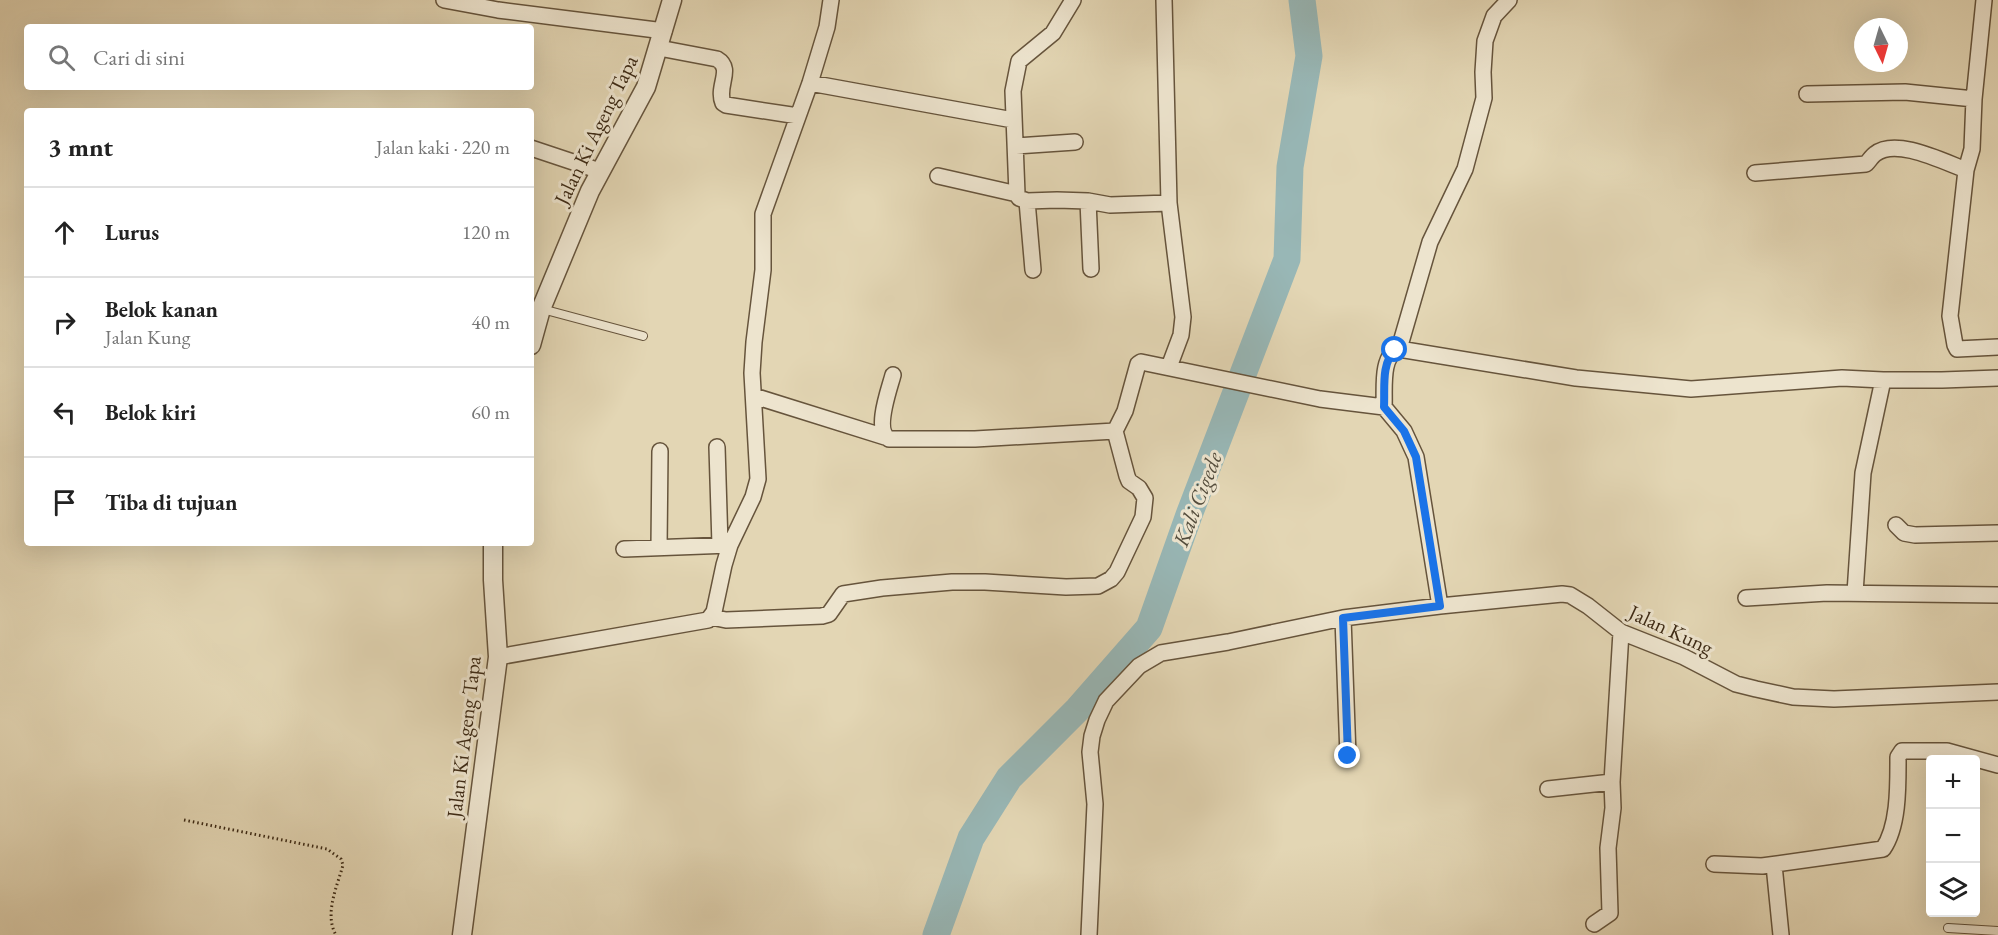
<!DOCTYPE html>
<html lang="id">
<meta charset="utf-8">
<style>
:root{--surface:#fff;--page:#f6f6f6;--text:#222;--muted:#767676;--line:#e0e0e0}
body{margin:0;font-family:"EB Garamond",serif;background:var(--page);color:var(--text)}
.controls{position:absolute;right:18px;bottom:18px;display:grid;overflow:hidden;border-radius:6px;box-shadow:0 6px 24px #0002}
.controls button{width:54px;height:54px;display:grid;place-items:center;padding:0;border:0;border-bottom:2px solid var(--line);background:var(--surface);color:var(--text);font:30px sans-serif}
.compass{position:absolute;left:1854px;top:18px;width:54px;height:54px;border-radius:50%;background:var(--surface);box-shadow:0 6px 24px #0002;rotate:175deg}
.stop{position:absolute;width:18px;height:18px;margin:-14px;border:4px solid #1a73e8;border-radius:50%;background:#fff}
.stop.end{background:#1a73e8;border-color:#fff;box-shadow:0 2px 6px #0008}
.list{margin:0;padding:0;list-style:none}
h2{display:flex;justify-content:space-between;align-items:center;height:78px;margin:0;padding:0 24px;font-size:26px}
h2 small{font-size:20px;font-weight:400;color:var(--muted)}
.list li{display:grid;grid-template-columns:39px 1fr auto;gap:18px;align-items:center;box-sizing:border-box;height:90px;padding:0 24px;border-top:2px solid var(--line)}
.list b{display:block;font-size:22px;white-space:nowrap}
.list p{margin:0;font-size:20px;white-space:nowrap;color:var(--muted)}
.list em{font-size:20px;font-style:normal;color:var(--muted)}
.icon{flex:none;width:33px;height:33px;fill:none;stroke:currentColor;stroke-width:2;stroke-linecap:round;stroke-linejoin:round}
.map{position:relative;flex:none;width:1998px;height:935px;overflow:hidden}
.search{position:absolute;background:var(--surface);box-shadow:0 6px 24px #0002;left:24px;top:24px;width:510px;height:66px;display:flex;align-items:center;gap:15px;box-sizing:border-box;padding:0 21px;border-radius:6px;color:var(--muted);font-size:22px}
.panel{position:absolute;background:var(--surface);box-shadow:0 6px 24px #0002;left:24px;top:108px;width:510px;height:438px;border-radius:6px}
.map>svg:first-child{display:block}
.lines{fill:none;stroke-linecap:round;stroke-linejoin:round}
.river{stroke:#98b7b6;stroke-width:27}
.service-casing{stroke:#66543c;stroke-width:10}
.minor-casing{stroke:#66543c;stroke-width:18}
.tertiary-casing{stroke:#66543c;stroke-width:21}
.path{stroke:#3c2914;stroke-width:3;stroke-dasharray:1.5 3;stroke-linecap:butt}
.service{stroke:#ede4ce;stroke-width:8}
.minor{stroke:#ede4ce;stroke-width:15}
.tertiary{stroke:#ede4ce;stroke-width:18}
.route{stroke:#1a73e8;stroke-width:8}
.labels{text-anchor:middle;stroke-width:6;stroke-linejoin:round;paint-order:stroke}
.street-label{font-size:21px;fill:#3c2914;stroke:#ede4ce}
.water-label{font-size:22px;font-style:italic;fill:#534c3c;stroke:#ede4ce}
</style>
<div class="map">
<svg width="1998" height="935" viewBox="0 0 1998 935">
<rect width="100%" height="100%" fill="#e3d6b4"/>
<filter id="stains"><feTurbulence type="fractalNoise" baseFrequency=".00333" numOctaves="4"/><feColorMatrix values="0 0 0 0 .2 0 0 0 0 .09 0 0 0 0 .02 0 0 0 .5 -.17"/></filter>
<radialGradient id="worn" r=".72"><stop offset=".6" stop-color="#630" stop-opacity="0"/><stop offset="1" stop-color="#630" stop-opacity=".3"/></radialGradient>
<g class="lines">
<path class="river" d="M936,935l35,-97 38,-60 69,-69 71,-81 40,-113 98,-256 3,-92 19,-111 -7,-56"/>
<defs>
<path id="service" d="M542,309l101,27
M1948,928l50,3"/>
<path id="minor" d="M444,0l54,10 166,21
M1164,0l5,203 14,114 -2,18 -12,32
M659,48l58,11c17,10 -1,27 6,44l3,2 72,11
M810,83l203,37
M1807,94l98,-2 69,7 10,-99
M1974,99l-2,50 -6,21 -16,146 5,29 2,4 41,-2
M1016,146l59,-4
M531,148l69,23
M1755,173l111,-9c3,-3 6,-8 9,-10 21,-17 69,8 91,16
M938,176l79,18
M1027,201l30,-1 31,1 22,4 59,-2
M1088,201l3,68
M1033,270l-6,-69 -8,-3 -2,-4 -4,-103 6,-30 34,-28 20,-33
M1399,349l31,-107 35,-73 19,-71 -1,-26 2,-31 9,-25 15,-16
M893,375c-4,15 -19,55 -4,64h86l140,-8
M1883,380h59l56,-2
M754,396l131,41
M1384,407c1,-16 -4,-52 15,-58l177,29 115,11 151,-11 41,2 -20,93 -8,120
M717,447l3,98
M1896,525l8,8 11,2 83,-2
M659,548l1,-97
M624,549l106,-4
M1746,598l81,-5 171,2
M711,617l15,3 96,-4 7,-2 14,-20 39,-6 70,-6h33l81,5 32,-1 13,-7 6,-7 26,-55 2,-19 -6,-10 -10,-7 -2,-5 -12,-45 10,-20 13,-47 3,-2 179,37 64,8 20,24 12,26 24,149
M1343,618l5,138
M498,657l210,-37 6,-8 10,-47 6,-20 23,-48 5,-18 -6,-106 2,-31 9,-72v-56l47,-131 17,-56 4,-27
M1548,789l64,-7 9,-150
M1714,864l48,2 121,-17c16,-23 15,-64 15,-92l4,-6h45l51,14
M1774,865l7,70
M1594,924l16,-11 -2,-65 5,-40 -1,-26
M1089,935l6,-131 -5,-52 2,-16 5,-16 9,-19 33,-35 22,-13 67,-11 115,-24 97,-12 122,-12 8,1 18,11 33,26 63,25 52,27 20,5 37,8 41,2 164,-7"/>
<path id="tertiary" d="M531,345l10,-36 49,-118 56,-104 26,-87
M462,935l36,-278 -5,-77v-37"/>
</defs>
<use href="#service" class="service-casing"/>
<use href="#minor" class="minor-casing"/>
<use href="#tertiary" class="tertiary-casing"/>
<path class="path" d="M184,820l143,29 14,10 2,6c-6,22 -19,49 -7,70"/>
<use href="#service" class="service"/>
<use href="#minor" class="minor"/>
<use href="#tertiary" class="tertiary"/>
</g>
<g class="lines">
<path class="route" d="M1348,756l-5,-138 97,-12 -24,-149 -12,-26 -20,-24c1,-18 -3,-44 11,-57"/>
</g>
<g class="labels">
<g class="street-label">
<text transform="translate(596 130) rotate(-64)" y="7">Jalan Ki Ageng Tapa</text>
<text transform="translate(1671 630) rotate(25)" y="7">Jalan Kung</text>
<text transform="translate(464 737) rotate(-83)" y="7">Jalan Ki Ageng Tapa</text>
</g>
<g class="water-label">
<text transform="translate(1197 499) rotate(-69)" y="8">Kali Cigede</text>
</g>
</g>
<rect width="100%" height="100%" filter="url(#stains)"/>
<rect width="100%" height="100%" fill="url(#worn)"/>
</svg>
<div class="controls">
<button>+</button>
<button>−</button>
<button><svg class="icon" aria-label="layers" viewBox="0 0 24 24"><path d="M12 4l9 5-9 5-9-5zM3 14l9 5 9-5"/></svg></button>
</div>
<svg class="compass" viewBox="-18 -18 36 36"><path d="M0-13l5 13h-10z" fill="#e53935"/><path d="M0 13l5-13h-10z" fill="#767676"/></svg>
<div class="stop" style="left:1395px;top:350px"></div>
<div class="stop end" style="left:1348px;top:756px"></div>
<div class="search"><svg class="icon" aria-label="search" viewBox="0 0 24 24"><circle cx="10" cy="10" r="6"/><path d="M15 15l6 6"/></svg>Cari di sini</div>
<section class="panel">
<h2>3 mnt<small>Jalan kaki · 220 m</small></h2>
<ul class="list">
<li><svg class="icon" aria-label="ahead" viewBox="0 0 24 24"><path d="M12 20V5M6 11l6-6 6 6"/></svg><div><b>Lurus</b></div><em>120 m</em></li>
<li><svg class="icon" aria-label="right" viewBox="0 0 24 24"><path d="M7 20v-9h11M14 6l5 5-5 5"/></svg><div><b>Belok kanan</b><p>Jalan Kung</p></div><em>40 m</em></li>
<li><svg class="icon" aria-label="left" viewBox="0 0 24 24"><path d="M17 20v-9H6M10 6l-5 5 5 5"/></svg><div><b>Belok kiri</b></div><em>60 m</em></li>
<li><svg class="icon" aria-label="arrive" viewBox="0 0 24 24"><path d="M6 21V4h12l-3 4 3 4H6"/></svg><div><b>Tiba di tujuan</b></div></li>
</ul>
</section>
</div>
